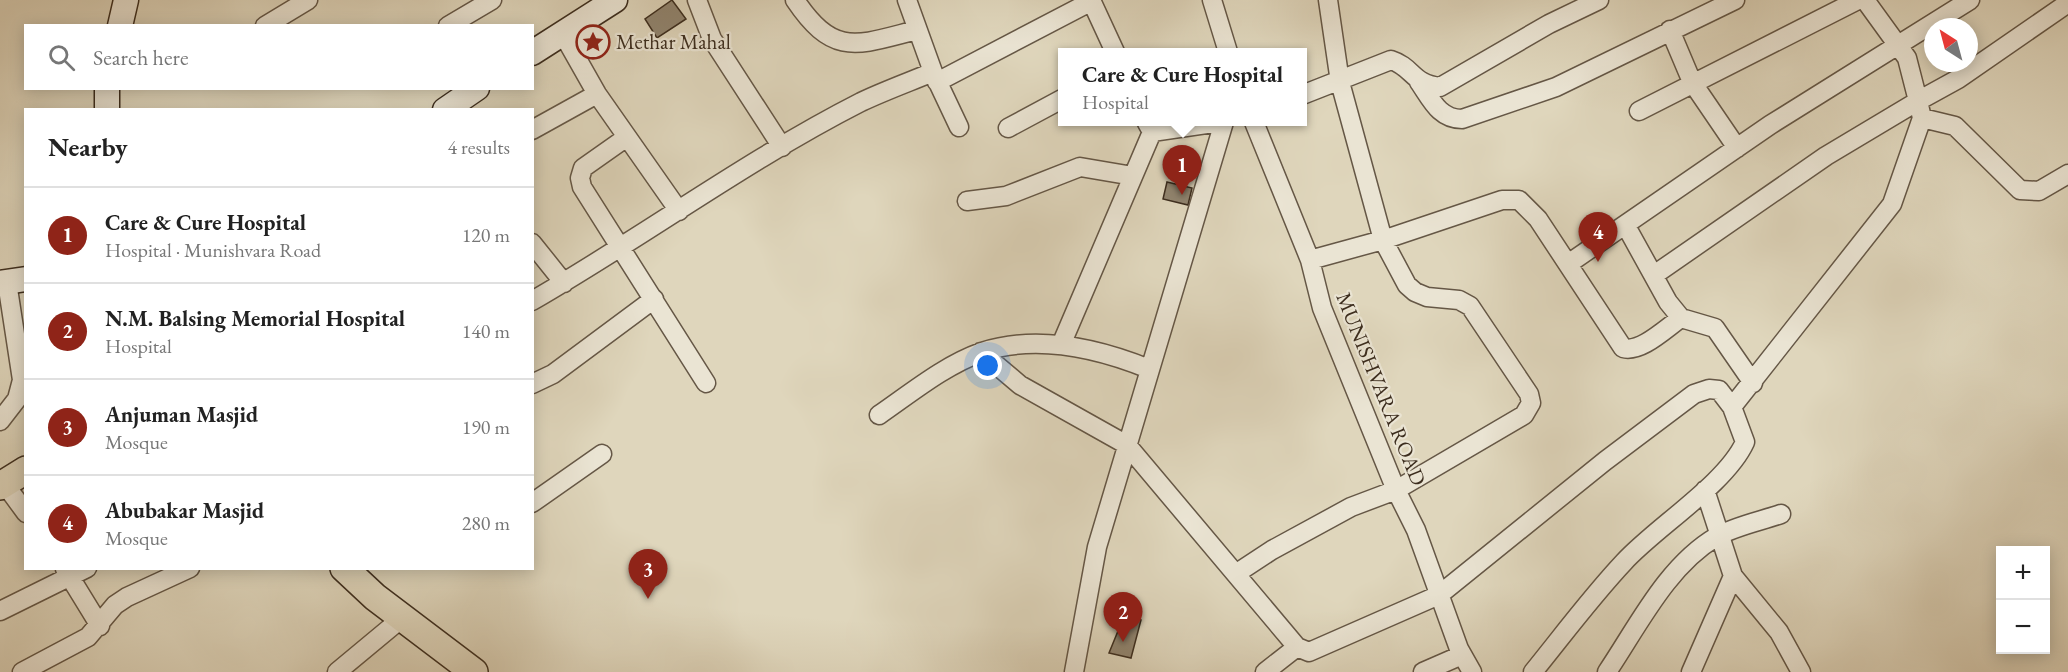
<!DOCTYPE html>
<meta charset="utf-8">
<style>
:root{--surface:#fff;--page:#f6f6f6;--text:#222;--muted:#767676;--line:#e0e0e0;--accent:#8f2418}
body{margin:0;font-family:"EB Garamond",serif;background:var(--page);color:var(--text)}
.controls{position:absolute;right:18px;bottom:18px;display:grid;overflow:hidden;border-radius:0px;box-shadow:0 3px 15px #0003}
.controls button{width:54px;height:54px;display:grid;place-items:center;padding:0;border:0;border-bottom:2px solid var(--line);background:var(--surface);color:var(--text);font:30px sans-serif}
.compass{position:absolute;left:1924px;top:18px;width:54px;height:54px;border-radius:50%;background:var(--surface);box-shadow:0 3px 15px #0003;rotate:324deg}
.you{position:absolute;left:988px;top:366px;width:21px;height:21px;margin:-15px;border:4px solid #fff;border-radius:50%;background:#1a73e8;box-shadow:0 0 0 9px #1a73e833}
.badge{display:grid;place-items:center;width:39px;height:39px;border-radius:50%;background:var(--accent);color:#fff;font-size:20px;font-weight:700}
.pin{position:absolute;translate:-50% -50px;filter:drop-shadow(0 2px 3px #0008)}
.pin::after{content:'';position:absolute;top:32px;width:21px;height:18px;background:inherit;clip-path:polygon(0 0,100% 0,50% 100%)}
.popup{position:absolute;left:1058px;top:48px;width:249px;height:78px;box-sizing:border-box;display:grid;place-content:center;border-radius:0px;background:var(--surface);filter:drop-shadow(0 2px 4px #0005);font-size:20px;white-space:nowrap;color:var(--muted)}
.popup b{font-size:22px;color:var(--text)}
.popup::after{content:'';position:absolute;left:50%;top:100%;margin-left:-12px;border:12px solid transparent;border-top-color:var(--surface)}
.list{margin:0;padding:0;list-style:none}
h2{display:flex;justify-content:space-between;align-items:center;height:78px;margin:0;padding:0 24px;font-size:26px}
h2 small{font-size:20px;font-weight:400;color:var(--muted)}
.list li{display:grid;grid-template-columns:39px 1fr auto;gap:18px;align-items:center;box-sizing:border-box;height:96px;padding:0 24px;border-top:2px solid var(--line)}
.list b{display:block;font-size:22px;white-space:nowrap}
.list p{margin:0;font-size:20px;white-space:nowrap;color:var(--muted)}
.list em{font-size:20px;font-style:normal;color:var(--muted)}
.icon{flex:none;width:33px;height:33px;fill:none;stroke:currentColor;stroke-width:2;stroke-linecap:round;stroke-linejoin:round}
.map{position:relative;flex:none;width:2068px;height:672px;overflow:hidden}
.search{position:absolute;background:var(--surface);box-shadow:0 3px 15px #0003;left:24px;top:24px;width:510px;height:66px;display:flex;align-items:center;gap:15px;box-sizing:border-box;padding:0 21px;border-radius:0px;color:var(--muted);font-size:22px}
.panel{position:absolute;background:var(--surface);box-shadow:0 3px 15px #0003;left:24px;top:108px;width:510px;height:462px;border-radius:0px}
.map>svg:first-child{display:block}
.building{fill:#918570;stroke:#3c2d1e;stroke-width:1.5}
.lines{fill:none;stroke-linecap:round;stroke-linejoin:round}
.street-casing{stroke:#655746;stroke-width:21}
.secondary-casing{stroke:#3c2d1e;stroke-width:27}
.primary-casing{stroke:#3c2d1e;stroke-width:30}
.street{stroke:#eae4d3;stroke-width:18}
.secondary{stroke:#eae4d3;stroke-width:24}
.primary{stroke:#dfd6bc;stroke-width:27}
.labels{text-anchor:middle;stroke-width:4.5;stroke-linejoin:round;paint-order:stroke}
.poi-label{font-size:21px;fill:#3c2d1e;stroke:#eae4d3;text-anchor:start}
.street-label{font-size:21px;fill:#3c2d1e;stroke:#eae4d3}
</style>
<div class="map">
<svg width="2068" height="672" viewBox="0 0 2068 672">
<rect width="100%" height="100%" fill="#dfd6bc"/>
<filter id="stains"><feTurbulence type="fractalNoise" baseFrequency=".00333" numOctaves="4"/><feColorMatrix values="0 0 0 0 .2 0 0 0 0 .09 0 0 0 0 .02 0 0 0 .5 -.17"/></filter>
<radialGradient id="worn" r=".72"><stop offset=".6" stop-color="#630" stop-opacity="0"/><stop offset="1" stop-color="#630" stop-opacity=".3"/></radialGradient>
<path class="building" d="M672,0l14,19 -29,19 -12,-19z
M1167,182l25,6 -4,17 -25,-6z
M1125,614l16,6 -10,38 -22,-5z"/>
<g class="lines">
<defs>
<path id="street" d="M697,0l15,39 70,108
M795,0c39,58 62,45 122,30
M907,0l26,72 26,55
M1091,0l24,52
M1212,0l16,52
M265,26l43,-26
M448,26l44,-26
M1670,30l22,52 45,66
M563,34l34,60 82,117
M937,82l155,-81
M1419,82c12,17 20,37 43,37l94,-32 179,-87
M1302,95l89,-35c22,7 21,24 49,27l109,-63 50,-24
M1639,111l219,-111
M1922,118l33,8 65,64 19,1 29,-17
M1254,122l56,138 12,48 74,182 20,40 43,119 13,23
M1147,123l5,9 68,-10
M1008,128l54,-29
M532,130l65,-36
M627,137l-44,31 -3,10 2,9 124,196
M967,201l39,-5 74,-29 53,9
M1626,226l42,76 13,16 34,10 38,55
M532,243l32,40
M1310,260l73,-20 119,-40h17l19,19 85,129c18,5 43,-20 58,-30
M1568,264l202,-139 200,-125
M1654,275l172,-119 92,-55 -11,-43 -42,-58
M532,301c111,-64 215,-141 329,-199 23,-11 48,-20 72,-30
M1061,345l91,-213
M981,352l39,33 107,60 170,202 12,5 130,-57 166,-134 89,-67 15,-5 10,1 13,17
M532,384l21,-10 101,-75
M879,415c32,-22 66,-50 103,-63 55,-18 115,-4 167,17
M0,421l17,-22 5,-19 -15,-98
M4,483l22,30
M532,503l70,-49
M65,569l35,57
M1237,573l35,-23 79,-43 45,-17 128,-75 7,-12 -2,-9 -59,-88 -11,-6 -32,-3 -12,-5 -8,-7 -24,-45 -43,-158 -12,-82
M1733,576l46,56 22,40
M0,611l87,-43
M22,672l66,-35 27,-32 12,-8 63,-29
M337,672l65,-54
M1074,672l23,-125 127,-425
M1265,672l32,-25
M1423,672l39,-17
M1533,672c30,-37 59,-76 91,-110 32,-35 102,-78 121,-120l-13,-35 160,-203 30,-86 -4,-17 40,-22 110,-76
M1607,672c31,-46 60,-106 109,-135 19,-11 45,-16 65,-23
M1691,672l42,-96 -28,-86"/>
<path id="secondary" d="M120,26l6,-26
M532,53l83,-53
M107,110v-22
M445,110l32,-22
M0,283l26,-4"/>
<path id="primary" d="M0,486l26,-16
M344,568l31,29 99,75"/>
</defs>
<use href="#street" class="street-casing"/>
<use href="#secondary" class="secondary-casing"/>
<use href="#primary" class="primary-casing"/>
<use href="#street" class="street"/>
<use href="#secondary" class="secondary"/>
<use href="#primary" class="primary"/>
</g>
<defs>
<symbol id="sight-ring" viewBox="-11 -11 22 22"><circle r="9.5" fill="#eae4d3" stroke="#8f2418" stroke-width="1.5"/><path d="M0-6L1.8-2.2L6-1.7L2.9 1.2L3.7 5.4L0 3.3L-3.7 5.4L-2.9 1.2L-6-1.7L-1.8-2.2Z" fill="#8f2418"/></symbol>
</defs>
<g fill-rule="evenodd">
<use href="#sight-ring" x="574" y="23" width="38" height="38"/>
</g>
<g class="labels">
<g class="poi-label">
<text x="616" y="49">Methar Mahal</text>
</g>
<g class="street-label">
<text transform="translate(1381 389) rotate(68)" y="7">MUNISHVARA ROAD</text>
</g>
</g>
<rect width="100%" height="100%" filter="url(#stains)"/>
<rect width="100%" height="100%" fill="url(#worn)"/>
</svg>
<div class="controls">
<button>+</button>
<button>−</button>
</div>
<svg class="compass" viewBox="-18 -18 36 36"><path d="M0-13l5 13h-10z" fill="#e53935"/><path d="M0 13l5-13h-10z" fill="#767676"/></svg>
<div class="you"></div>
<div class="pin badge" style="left:1182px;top:195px">1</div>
<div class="popup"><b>Care &amp; Cure Hospital</b>Hospital</div>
<div class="pin badge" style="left:1123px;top:642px">2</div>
<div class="pin badge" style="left:648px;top:599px">3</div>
<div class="pin badge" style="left:1598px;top:262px">4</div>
<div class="search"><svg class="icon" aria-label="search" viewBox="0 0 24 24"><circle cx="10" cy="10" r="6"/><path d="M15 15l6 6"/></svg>Search here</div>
<section class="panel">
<h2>Nearby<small>4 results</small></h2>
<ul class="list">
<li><span class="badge">1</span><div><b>Care &amp; Cure Hospital</b><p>Hospital · Munishvara Road</p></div><em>120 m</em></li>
<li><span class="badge">2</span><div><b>N.M. Balsing Memorial Hospital</b><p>Hospital</p></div><em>140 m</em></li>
<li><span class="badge">3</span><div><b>Anjuman Masjid</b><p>Mosque</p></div><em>190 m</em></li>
<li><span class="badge">4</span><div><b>Abubakar Masjid</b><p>Mosque</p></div><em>280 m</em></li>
</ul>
</section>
</div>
